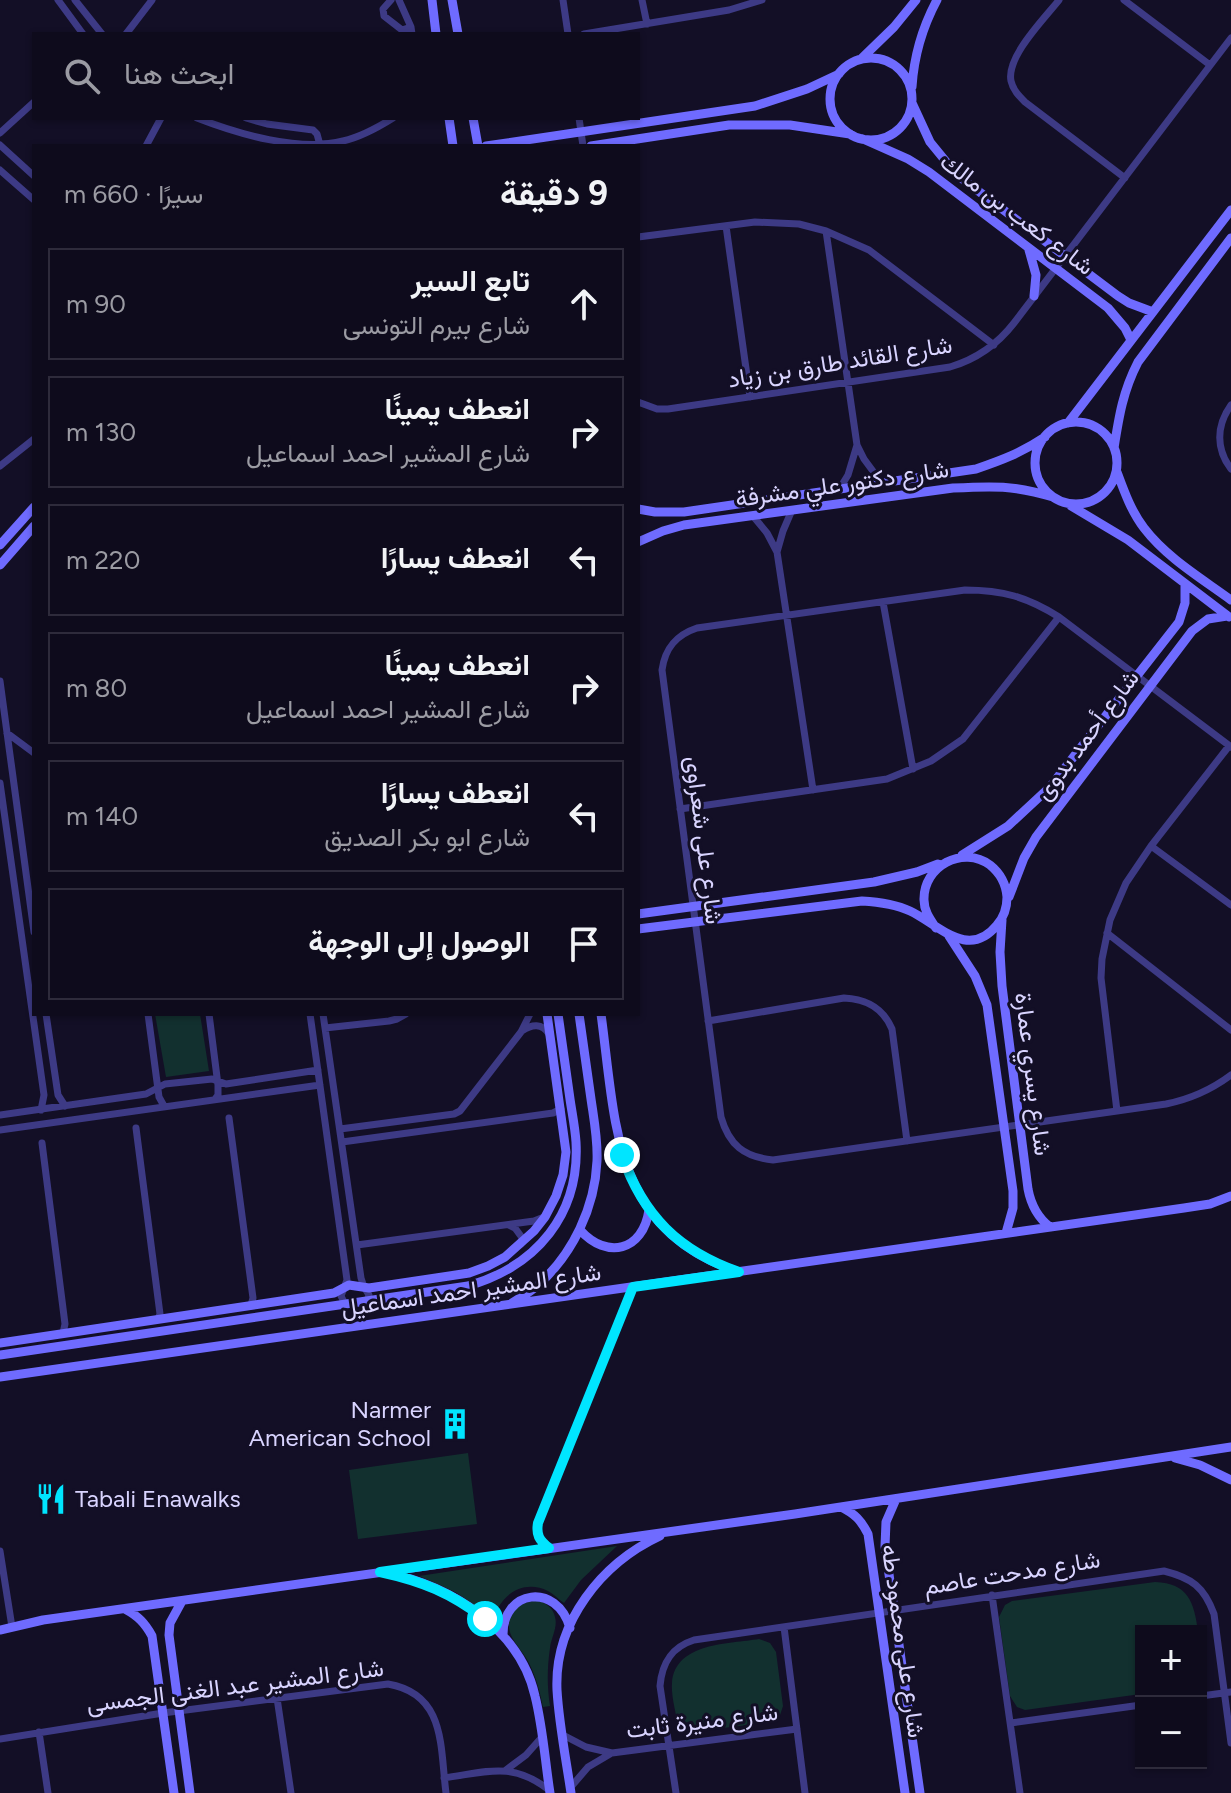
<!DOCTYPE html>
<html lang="ar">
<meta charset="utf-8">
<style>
:root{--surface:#0e0b1c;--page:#1c1929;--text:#f1f3f6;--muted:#9b9ba3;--line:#2e2b3b}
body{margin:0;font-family:Figtree,Vazirmatn,sans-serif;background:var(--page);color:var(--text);direction:rtl}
.controls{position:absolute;right:24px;bottom:24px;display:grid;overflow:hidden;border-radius:0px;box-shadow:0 2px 6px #0004}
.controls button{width:72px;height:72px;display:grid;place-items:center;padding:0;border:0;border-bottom:2px solid var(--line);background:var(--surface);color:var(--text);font:40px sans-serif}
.stop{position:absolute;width:24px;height:24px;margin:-18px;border:6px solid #00e5ff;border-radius:50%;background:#fff}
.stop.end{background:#00e5ff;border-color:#fff;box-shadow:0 2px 8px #0008}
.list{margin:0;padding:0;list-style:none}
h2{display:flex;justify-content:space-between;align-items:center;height:104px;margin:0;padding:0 32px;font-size:34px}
h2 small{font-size:26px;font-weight:400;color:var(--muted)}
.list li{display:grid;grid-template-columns:52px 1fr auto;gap:24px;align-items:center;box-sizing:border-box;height:112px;margin:0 16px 16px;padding:0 16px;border:2px solid var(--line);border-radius:0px}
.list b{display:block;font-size:30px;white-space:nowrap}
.list p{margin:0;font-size:26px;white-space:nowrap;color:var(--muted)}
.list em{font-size:26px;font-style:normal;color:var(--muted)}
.icon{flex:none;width:44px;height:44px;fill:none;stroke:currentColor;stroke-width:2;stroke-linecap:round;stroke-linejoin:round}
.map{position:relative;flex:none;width:1231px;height:1793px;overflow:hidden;direction:ltr}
.search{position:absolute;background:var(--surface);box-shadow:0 2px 6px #0004;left:32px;top:32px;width:608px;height:88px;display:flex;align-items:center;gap:20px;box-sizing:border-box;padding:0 28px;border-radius:0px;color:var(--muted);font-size:30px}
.panel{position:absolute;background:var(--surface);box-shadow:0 2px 6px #0004;left:32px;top:144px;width:608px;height:872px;border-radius:0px;direction:rtl}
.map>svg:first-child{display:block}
.green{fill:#12302f}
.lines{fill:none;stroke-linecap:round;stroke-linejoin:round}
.street{stroke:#3d3a85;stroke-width:7}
.secondary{stroke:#6f6bff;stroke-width:9}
.route{stroke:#00e5ff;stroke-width:10}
.labels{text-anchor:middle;stroke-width:6;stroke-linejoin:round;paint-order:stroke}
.street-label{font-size:24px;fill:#d9d4ff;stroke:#130f26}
.poi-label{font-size:24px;fill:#d9d4ff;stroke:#130f26;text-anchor:end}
</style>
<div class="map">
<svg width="1231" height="1793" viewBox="0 0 1231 1793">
<rect width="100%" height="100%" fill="#130f26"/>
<path class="green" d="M155,1014h45l9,57 -43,6z
M468,1453l9,71 -119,15 -9,-69z
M617,1546l-36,34 -17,23c-5,-3 -10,-9 -16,-12 -24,-12 -47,3 -54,27l-39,-26 -36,-16z
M1155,1582c33,1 39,20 43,49h-57v63l-116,16 -8,-3 -7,-11 -11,-79 6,-12 7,-4z
M537,1600c8,3 16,7 18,17 3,10 -4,21 -5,31 -3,20 -3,39 0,58l-7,1c-3,-15 -7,-30 -14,-44 -6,-13 -22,-25 -20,-41 1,-6 6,-12 9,-17z
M759,1639l11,4 6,9 7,54 -3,9 -7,7 -83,10 -7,-2 -5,-4c-2,-14 -7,-29 -6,-43 3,-41 58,-39 87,-44z"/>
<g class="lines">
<path class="street" d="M58,0l25,34
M75,0l27,34
M391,0l-8,9 1,7 18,14 9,-3
M399,0l12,27 1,7
M563,0l5,34
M642,0l5,24
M1059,0c-15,19 -53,57 -48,81 2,9 8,15 14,21l100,76
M1124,0l86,65
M126,34l26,-34
M584,34l145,-24 33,-10
M197,118c41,16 102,34 146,23 18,-4 34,-13 50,-23
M246,118l21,6 46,6 4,4 3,11
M579,118l4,28
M0,133l34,-31
M0,145l34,31
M146,146l15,-28
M0,170l34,30
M726,226l24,171
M826,231l31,214 7,14 17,23
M638,237l117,-15 44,2 27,7 43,19 125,95
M638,402l19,7h11l282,-42c27,-8 47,-22 64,-44l217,-285
M1231,405c-15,21 -15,44 0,64
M0,466l34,-27
M840,488l8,-13 9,-30
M753,516l14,17 10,19 36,238
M777,552l6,-21 9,-21
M883,602l30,167
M0,681l34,251
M7,733l27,20
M1231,747l-172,-130c-32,-20 -56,-27 -94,-27l-268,38c-21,7 -32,20 -35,42l59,447c8,28 23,40 52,43l393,-56c25,-5 45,-14 65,-29
M0,783l44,312 -3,15
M680,809l207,-30 44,-18 32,-22 96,-122
M1151,846l80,59
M1107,933l124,97
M46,1014l12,81 7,11
M148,1014l11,83 5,9
M209,1014l9,71v10l-3,4
M310,1014l37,266 -6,16 4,8
M323,1014l38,264 3,9 5,8 -2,6
M708,1021l136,-23c23,1 39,10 48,31l15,112
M325,1028l64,-7 8,-2 9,-5
M522,1031c10,-7 20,-8 27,3
M1117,1111l-16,-133 1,-19 8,-39 16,-37 25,-37 78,-100
M0,1115l146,-21 19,-10 47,-5 14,5 92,-14
M229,1118l24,180 -2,7
M136,1128l24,186 -2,5
M340,1129l114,-15 6,-3 61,-79 9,-18
M0,1130l320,-45
M342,1142l211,-29 8,-4
M42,1143l23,181 -2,9
M509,1225l6,3 8,11 -2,5
M357,1245l177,-24 10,-4
M549,1548c-10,-8 -13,-13 -11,-25l95,-236
M0,1551l12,76
M992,1595l28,198
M784,1627l21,166
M1201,1696l30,-4
M277,1698l14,95
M1011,1723l130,-18
M39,1732l9,61
M563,1735l23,12 26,6 185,-24
M0,1739l163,-26 225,-29c58,10 52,63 58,109
M506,1770l20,-15 16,-18
M444,1778c43,-6 68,-17 105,12
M570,1788l18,-21 22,-13
M676,1793l-16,-107c2,-24 12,-39 34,-46l470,-69c28,7 40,16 50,43l17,129"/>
<path class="secondary" d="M432,0l4,34
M452,0l6,34
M830 99a41 41 0 1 1 82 0a41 41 0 1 1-82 0Z
M861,59l33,-32 22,-27
M912,87c2,-32 10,-59 25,-87
M912,103l18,39 27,33 161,121 11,7 24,9
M449,118l4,28
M473,118l5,28
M863,139l45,20 21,13 179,136 17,20 6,12
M486,146l269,-40 52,-17 32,-15
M591,146l138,-21h61l60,9
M1029,250l7,25 -2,21
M1035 463a41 41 0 1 1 82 0a41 41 0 1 1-82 0Z
M1068,423l163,-213
M1114,448c5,-32 9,-57 24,-86l93,-124
M1117,472c7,19 14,39 27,56 23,30 57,50 87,72
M1071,506l57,34 101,77
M638,509l17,3h29l292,-43c26,-9 45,-16 69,-32
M638,542l25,-11 21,-6 269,-37c39,-2 61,-3 100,9
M0,545l34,-38
M0,565l34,-39
M962,855l46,-29 42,-39 129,-165 6,-19v-19
M1009,897l15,-39 12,-21 156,-206 16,-12 19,-3
M638,914l236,-32 43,-10 21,-8
M1002,920l-2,32 2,34 26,203c3,16 9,28 22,38
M638,929l224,-28c17,1 33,3 48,10 28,13 58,50 87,14 7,-8 10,-17 10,-28 -1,-13 -7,-24 -17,-32 -27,-20 -67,1 -66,35 0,11 6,19 12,28
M949,936l26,40 12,29 26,186v17l-7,25
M601,1014c15,110 11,214 135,257
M580,1230c27,30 63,21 69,-20
M512,1303c9,-6 18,-11 26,-18 35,-31 57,-78 59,-124 1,-21 -3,-41 -6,-62 -4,-28 -8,-57 -12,-85
M0,1343l334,-50 15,-8 20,3 100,-15 19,-7 17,-9 29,-26 11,-14 11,-21 7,-21 3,-23 -19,-138
M0,1355l468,-69c69,-20 112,-72 108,-144 -1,-15 -4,-29 -6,-43 -4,-28 -8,-57 -12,-85
M0,1377l1184,-169 26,-4 21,-8
M1175,1458l25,7 31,15
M896,1499l-10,23 -1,24 35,247
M841,1507c14,7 20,13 27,27l37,259
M387,1573c64,13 133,56 148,123 8,32 10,65 15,97
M182,1601l-12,22 -1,12 21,158
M125,1609c13,7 20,14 27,27l22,157
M0,1630l43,-10 752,-106 436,-67
M503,1636c-1,-47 54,-54 67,-8
M571,1793c-5,-34 -12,-69 -14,-103 -3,-68 45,-127 103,-154"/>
</g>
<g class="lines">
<path class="route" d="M485,1619c-34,-26 -63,-38 -105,-47l169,-24c-10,-8 -13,-13 -11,-25l95,-236 106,-15c-60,-21 -96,-56 -117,-117"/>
</g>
<defs>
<symbol id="building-bare" viewBox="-9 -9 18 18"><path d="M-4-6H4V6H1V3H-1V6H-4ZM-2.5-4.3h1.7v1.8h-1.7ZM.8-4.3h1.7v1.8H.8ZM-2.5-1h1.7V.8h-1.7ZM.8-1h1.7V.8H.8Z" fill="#00e5ff" stroke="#130f26" stroke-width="2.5" paint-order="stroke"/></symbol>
<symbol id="restaurant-bare" viewBox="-9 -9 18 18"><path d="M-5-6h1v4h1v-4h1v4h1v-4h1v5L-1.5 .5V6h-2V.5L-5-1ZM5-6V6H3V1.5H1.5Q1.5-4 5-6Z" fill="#00e5ff" stroke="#130f26" stroke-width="2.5" paint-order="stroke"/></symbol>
</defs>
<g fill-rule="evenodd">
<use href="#building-bare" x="433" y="1402" width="44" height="44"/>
<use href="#restaurant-bare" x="29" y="1477" width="44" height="44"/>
</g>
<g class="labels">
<g class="street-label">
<text transform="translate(1017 214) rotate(37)" y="8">شارع كعب بن مالك</text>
<text transform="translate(840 362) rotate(-9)" y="8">شارع القائد طارق بن زياد</text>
<text transform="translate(842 484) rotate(-8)" y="8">شارع دكتور علي مشرفة</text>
<text transform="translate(1087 735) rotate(-53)" y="8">شارع أحمد بدوى</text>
<text transform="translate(704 840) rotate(83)" y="8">شارع على شعراوى</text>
<text transform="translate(1033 1074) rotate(83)" y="8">شارع يسري عمارة</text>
<text transform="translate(471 1290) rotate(-8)" y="8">شارع المشير احمد اسماعيل</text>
<text transform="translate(1012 1573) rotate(-9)" y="8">شارع مدحت عاصم</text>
<text transform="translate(903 1641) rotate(82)" y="8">شارع على محمود طه</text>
<text transform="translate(235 1686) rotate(-7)" y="8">شارع المشير عبد الغنى الجمسى</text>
<text transform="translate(702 1721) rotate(-7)" y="8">شارع منيرة ثابت</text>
</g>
<g class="poi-label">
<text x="431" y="1418">Narmer<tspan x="431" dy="28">American School</tspan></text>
<text x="75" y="1507" text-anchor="start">Tabali Enawalks</text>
</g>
</g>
</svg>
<div class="controls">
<button>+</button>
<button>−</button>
</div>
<div class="stop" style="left:485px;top:1619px"></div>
<div class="stop end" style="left:622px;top:1155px"></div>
<div class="search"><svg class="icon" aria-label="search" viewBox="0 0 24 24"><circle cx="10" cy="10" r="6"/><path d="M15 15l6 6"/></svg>ابحث هنا</div>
<section class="panel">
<h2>9 دقيقة<small>سيرًا · 660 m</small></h2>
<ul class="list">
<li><svg class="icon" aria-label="ahead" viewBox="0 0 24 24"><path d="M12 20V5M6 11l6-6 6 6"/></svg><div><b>تابع السير</b><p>شارع بيرم التونسى</p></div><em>90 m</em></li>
<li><svg class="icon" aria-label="right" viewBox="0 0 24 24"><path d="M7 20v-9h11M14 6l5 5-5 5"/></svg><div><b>انعطف يمينًا</b><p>شارع المشير احمد اسماعيل</p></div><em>130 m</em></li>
<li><svg class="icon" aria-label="left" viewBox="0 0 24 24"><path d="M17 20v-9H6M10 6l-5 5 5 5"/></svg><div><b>انعطف يسارًا</b></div><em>220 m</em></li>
<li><svg class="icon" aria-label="right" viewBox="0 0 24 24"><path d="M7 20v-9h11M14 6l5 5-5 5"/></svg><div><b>انعطف يمينًا</b><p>شارع المشير احمد اسماعيل</p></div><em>80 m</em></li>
<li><svg class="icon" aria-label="left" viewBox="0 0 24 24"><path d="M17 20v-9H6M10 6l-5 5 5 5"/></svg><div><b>انعطف يسارًا</b><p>شارع ابو بكر الصديق</p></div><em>140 m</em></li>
<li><svg class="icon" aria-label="arrive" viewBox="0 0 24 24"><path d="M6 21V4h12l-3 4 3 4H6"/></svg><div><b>الوصول إلى الوجهة</b></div></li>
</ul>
</section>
</div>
